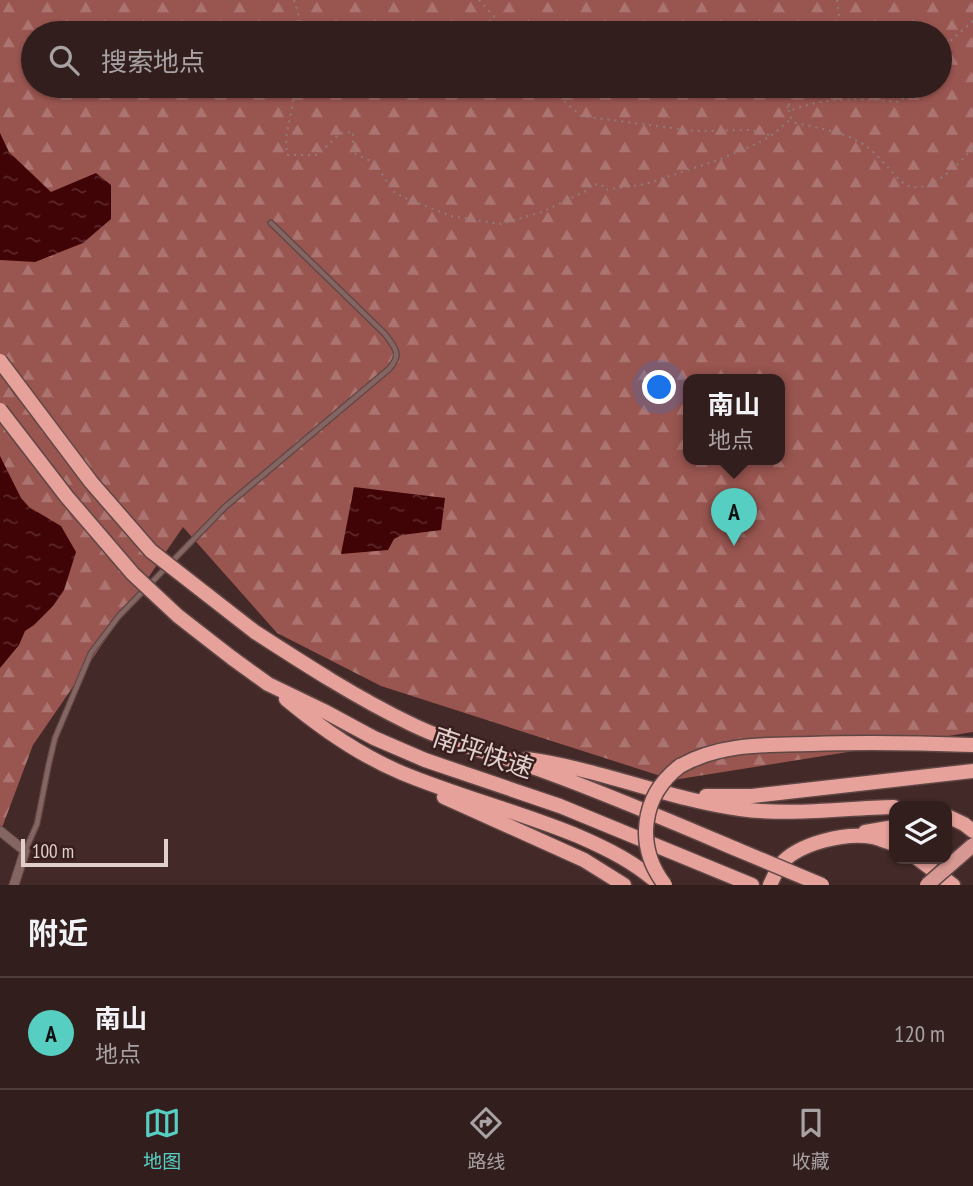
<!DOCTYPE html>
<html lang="zh">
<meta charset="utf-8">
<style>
:root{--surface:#321f1d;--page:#3a2726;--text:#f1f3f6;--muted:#a8a2a4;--line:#4d3d3b;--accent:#57cec2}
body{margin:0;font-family:"PT Sans Narrow","Noto Sans SC",sans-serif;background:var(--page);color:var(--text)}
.controls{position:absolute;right:21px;bottom:21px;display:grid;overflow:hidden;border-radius:14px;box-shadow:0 2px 5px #0004}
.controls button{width:63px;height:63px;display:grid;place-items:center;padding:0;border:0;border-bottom:2px solid var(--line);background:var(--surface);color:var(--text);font:35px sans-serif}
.scale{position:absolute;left:21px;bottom:18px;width:147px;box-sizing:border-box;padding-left:7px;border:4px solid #e1cfcd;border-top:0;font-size:19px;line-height:24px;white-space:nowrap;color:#e1cfcd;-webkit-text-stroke:5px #381f1d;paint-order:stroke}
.you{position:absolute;left:660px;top:388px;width:24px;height:24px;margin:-18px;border:5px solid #fff;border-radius:50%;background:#1a73e8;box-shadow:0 0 0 10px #1a73e833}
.badge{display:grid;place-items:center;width:46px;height:46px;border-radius:50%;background:var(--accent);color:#111;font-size:23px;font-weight:700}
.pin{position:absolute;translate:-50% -58px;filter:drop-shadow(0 2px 4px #0008)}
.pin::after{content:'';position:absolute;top:37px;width:24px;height:21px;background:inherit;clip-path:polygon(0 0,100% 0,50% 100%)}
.popup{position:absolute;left:683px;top:374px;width:102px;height:91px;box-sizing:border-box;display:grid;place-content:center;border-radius:14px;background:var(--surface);filter:drop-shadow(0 2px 5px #0005);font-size:23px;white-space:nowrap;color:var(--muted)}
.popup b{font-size:26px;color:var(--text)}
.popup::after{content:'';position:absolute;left:50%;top:100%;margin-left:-14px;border:14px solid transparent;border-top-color:var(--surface)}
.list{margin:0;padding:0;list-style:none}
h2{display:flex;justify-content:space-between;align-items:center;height:91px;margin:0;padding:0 28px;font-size:30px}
h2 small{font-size:23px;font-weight:400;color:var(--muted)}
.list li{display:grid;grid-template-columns:46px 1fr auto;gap:21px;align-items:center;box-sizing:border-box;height:112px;padding:0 28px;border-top:2px solid var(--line)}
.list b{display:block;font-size:26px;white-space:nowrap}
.list p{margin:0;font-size:23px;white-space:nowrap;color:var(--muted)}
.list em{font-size:23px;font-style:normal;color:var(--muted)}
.icon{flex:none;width:38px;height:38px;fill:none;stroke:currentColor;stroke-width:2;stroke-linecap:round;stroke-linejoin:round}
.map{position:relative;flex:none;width:973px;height:885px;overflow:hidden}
.search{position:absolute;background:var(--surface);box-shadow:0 2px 5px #0004;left:21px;right:21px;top:21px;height:77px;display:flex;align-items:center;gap:18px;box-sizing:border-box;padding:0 24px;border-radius:38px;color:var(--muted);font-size:26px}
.sheet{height:203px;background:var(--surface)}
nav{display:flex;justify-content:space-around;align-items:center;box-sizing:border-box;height:98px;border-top:2px solid var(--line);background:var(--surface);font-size:19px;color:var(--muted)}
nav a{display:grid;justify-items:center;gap:4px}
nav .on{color:var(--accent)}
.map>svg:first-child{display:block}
.forest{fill:url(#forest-firs);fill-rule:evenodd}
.water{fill:url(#water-ripples)}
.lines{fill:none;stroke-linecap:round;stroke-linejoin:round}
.service-casing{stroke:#5f4745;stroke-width:7}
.minor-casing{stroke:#5f4745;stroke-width:11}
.trunk-casing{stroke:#5f4745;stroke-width:17}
.path{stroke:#917b79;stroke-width:2;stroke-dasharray:2 5;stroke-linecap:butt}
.service{stroke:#846562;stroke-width:4.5}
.minor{stroke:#846562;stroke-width:9}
.trunk{stroke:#e7a19b;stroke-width:14}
.primary-bridge-casing{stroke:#5f4745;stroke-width:17;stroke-linecap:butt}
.trunk-bridge-casing{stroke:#5f4745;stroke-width:17;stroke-linecap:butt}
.primary-bridge{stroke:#d79792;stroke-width:14}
.trunk-bridge{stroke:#e7a19b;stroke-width:14}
.labels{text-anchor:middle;stroke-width:5;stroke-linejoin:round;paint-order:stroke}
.street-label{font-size:26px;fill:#e1cfcd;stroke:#381f1d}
</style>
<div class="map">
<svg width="973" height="885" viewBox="0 0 973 885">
<defs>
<pattern id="forest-firs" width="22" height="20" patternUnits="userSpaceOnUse" patternTransform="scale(1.75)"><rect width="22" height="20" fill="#995550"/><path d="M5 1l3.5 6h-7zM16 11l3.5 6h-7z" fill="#ac7470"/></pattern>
<pattern id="water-ripples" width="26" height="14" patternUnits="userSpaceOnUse" patternTransform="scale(1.75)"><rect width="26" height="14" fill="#400306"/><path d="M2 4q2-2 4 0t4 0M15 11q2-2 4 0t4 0" fill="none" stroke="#5b2729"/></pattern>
</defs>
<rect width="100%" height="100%" fill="#432927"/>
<path class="forest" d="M0,0h973v732l-300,48 -292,-94 -104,-53 -94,-106 -150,218 -33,88zM33,33h907v53h-907zM688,380h92v80h-92z"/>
<path class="water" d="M0,133l9,19 42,40 45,-19 15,12v34l-28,24 -48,19 -35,-2z
M0,456l21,42 8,9 32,19 15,26 -12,38 -11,16 -19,19 -9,6 -6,14 -19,23z
M354,487l91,11 -4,32 -39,5 -8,4 -6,11 -47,4z"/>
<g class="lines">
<defs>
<path id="service" d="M25,851l12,-27 12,-61 6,-25 36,-85 28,-37 106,-109 164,-138c13,-15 7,-20 -4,-35l-114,-111"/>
<path id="minor" d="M0,831l25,20 -11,34"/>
<path id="trunk" d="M255,632c51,33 102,66 156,92 41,20 85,30 127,45 67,24 132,52 198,80
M232,658l36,26 56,27 50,27 51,22 135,46 192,79
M286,699c36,30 73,56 116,74 58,24 118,39 176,63 30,13 58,27 82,49
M527,759c73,10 141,40 213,50 51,7 103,-1 154,-2
M680,766c41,-23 86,-21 131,-22 54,-2 108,-1 162,1
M706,796h46l221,-25
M444,797l140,63 40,25
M947,816l17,8 9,7
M865,832l29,-5
M918,859l35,26
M770,885c3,-6 6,-14 10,-20 18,-22 66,-33 93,-28 7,2 15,5 21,7"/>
</defs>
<use href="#service" class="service-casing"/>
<use href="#minor" class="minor-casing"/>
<use href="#trunk" class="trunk-casing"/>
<path class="path" d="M294,0l10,33
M479,0l30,33
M837,0l4,33
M940,50l33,-29
M296,86l-10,52 1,17h31l22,-22 13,-1v21l22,10 19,29 11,6 46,18 50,8 41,-12 44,-21 7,-7 9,1 3,5 41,-6 72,-24 34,-14 19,-10 20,-17
M550,86l6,8 25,22 113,15 57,-1 19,5
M801,86c-11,10 -19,25 -5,37 22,5 48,9 67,21 15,10 26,26 39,38 22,19 58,-18 71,-35
M787,106l5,4c33,-13 72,-12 107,-8l18,-16"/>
<use href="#service" class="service"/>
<use href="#minor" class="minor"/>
<use href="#trunk" class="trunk"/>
<defs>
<path id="primary-bridge" d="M927,885l46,-40"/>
<path id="trunk-bridge" d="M0,361l91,121 60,69 104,81
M0,410l67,87 66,77 45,42 54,42
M736,849l86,36
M665,885c-30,-39 -24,-89 15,-119"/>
</defs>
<use href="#primary-bridge" class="primary-bridge-casing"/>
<use href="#trunk-bridge" class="trunk-bridge-casing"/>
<use href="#primary-bridge" class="primary-bridge"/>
<use href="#trunk-bridge" class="trunk-bridge"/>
</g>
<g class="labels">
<g class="street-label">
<text transform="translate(483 753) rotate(19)" y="9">南坪快速</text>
</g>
</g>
</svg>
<div class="controls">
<button><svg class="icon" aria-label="layers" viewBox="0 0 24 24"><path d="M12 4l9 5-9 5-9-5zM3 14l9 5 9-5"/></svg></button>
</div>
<div class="scale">100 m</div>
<div class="you"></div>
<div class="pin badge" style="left:734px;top:546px">A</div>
<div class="popup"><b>南山</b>地点</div>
<div class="search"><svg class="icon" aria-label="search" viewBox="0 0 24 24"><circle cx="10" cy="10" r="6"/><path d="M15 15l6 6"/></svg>搜索地点</div>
</div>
<section class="sheet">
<h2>附近<small></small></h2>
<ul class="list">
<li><span class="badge">A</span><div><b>南山</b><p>地点</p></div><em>120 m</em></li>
</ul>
</section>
<nav>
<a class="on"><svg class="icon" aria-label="map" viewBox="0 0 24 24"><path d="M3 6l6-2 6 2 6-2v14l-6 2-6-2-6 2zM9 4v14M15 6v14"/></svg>地图</a>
<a><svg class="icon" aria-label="directions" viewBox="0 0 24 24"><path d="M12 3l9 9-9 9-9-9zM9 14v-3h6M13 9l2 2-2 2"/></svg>路线</a>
<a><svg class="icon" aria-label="saved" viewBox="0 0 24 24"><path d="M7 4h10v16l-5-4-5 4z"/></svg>收藏</a>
</nav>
